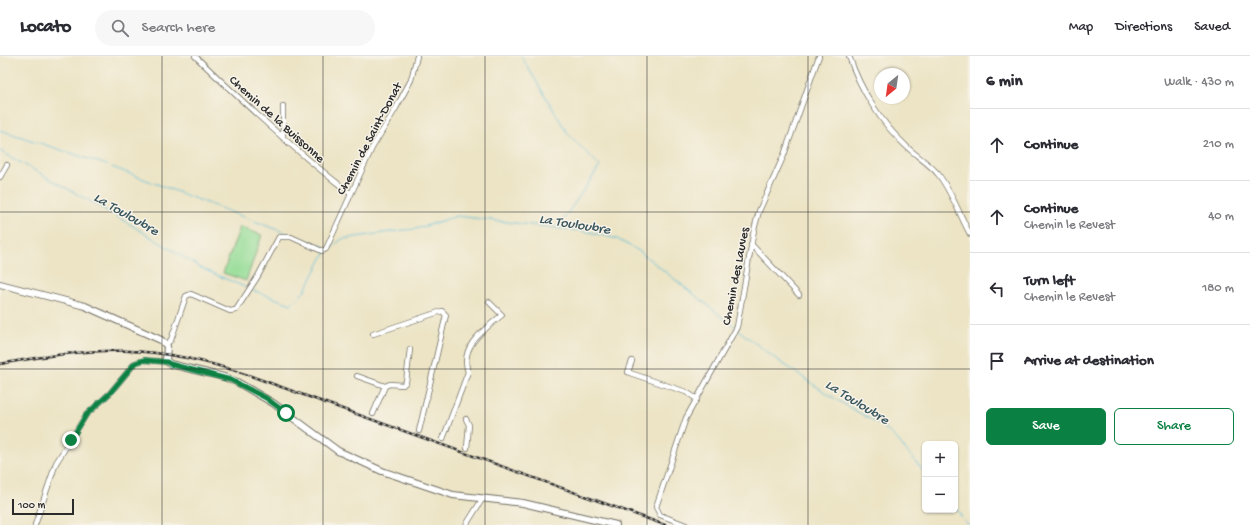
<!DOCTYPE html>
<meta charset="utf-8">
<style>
:root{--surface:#fff;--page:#f7f7f7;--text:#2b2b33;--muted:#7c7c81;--line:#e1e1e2;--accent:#0b8043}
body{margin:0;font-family:"Gochi Hand",sans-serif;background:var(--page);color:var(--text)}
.controls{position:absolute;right:12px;bottom:12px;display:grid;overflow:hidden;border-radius:6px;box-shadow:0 1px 3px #0004}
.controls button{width:36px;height:36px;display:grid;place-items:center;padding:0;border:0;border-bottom:1px solid var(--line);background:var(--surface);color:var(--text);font:20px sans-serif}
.compass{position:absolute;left:874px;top:12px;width:36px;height:36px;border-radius:50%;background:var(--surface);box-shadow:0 1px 3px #0004;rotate:209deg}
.scale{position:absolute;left:12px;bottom:10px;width:62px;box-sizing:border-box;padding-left:4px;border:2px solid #2b2b2b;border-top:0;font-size:11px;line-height:14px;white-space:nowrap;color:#2b2b2b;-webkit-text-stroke:3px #f7f3e8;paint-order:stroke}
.stop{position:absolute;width:12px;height:12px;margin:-9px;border:3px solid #0b8043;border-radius:50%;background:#fff}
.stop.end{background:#0b8043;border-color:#fff;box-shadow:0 1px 4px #0008}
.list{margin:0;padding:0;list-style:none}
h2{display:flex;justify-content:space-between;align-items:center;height:52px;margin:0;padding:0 16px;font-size:17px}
h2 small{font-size:13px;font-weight:400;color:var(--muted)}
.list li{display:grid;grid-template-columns:26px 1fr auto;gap:12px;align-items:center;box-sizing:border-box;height:72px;padding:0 16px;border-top:1px solid var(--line)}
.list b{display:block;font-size:15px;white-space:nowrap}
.list p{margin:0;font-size:13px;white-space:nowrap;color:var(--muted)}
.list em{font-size:13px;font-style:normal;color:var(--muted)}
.actions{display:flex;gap:8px;padding:12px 16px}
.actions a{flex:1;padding:9px 0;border:1px solid var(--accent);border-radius:6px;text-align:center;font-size:14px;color:var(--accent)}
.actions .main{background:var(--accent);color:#fff}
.icon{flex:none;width:22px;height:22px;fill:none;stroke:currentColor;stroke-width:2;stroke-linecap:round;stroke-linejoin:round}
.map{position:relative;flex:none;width:970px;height:469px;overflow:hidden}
header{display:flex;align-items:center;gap:24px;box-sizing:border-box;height:56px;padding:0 20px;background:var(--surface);border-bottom:1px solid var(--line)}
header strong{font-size:19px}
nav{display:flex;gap:22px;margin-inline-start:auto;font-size:14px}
.search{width:280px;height:36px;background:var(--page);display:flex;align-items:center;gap:10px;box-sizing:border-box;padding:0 14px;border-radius:22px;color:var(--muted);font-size:15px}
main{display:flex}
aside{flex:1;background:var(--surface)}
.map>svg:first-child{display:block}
.green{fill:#96dd97;stroke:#608461}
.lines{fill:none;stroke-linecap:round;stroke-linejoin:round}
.stream{stroke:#5abbd8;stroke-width:1}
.minor-casing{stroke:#6f6c61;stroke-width:6}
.secondary-casing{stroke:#6f6c61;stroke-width:8}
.minor{stroke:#fff;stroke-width:4.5}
.secondary{stroke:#fff;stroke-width:6}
.rail-casing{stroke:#2b2b2b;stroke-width:2.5}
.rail{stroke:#f7f3e8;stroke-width:1;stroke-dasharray:3;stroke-linecap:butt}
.route{stroke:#0b8043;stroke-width:5}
.grid{fill:none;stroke:#2b2b2b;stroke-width:1;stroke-opacity:0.55}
.labels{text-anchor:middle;stroke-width:3;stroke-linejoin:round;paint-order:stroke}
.street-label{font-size:13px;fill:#2b2b2b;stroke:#f7f3e8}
.water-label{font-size:14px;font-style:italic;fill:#39565f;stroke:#f7f3e8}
</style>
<header>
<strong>Locato</strong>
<div class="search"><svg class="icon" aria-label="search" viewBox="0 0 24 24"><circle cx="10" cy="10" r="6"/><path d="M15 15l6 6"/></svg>Search here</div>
<nav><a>Map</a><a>Directions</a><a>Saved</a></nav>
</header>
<main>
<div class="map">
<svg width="970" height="469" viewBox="0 0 970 469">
<rect width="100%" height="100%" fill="#f7f3e8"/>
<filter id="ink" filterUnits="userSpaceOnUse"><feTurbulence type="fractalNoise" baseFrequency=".025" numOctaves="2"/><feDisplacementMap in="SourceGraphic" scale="8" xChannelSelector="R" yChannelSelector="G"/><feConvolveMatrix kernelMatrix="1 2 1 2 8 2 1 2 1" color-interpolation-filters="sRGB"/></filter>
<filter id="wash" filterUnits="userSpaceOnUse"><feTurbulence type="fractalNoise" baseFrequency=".012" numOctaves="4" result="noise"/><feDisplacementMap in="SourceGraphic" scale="16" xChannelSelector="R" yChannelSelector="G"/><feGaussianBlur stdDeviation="0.9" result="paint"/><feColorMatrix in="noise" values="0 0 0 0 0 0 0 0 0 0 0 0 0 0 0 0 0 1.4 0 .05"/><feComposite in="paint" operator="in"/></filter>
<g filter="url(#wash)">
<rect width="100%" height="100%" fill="#ece4c5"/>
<path class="green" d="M240,171l22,8 -16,46 -23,-8z"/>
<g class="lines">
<path class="stream" d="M521,0l47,78 32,32 -37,54 -3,8
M0,74l107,35
M0,95l118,66 85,52 44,19
M112,111l179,68
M298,182l27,9
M252,234l39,14 6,-5 7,-7 21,-39 17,-14 62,-9 12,-1 41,-13 133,16 27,7 22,12 96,76
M737,273l32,25 63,43 50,29 14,12 29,35
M955,450l7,12 7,7"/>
</g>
</g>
<g filter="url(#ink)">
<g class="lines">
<defs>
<path id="minor" d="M195,0c50,48 100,95 155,137
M849,0c11,33 32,67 57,90 10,10 23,17 32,28 14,18 21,40 32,60
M283,82v-32
M0,121l7,-12
M751,188l48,51
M373,278l69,-23 4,4 -27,116
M166,288l5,-4 15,-44 5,-2 39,17 6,-1 22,-34 21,-39h12l31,14 4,-2 46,-101 24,-40 15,-28 6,-24
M632,305l-4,11 2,1 56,19 11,7
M357,320l28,10 -12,28
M385,330l5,-2 13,1 3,-3 4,-33
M466,363l3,6 -2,23
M443,383l25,-67c-9,-26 16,-42 34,-57l-13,-13
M35,469l21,-62 30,-48 24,-22 25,-30 9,-3 23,2
M466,469l17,-27
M686,469l-26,-10 -4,-8 30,-89 51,-91 17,-97 5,-19 25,-56 35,-99"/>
<path id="secondary" d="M0,228l85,22 76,34 6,6 -1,14 4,4 54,13 13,5 36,21 65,48 44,20 71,24 70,8 93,22"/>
</defs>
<use href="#minor" class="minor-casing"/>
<use href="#secondary" class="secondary-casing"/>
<use href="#minor" class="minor"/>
<use href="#secondary" class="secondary"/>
<defs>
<path id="rail" d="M0,308c95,-18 155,-21 248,11l417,150"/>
</defs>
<use href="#rail" class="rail-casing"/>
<use href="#rail" class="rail"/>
</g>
</g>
<g class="lines" filter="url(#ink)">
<path class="route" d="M71,384l15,-25 24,-22 25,-30 9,-3 23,2 3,2 61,16 35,18 20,15"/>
</g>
<path class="grid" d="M162,0v469M323,0v469M485,0v469M647,0v469M808,0v469M0,156h970M0,313h970"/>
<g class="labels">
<g class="street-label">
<text transform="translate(278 62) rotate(42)" y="5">Chemin de la Buissonne</text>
<text transform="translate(368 82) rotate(-62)" y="5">Chemin de Saint-Donat</text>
<text transform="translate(734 220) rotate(-79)" y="5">Chemin des Lauves</text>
</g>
<g class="water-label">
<text transform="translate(127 157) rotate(30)" y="5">La Touloubre</text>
<text transform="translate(575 167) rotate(9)" y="5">La Touloubre</text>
<text transform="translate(858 345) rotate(32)" y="5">La Touloubre</text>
</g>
</g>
</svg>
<div class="controls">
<button>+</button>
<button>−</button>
</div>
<svg class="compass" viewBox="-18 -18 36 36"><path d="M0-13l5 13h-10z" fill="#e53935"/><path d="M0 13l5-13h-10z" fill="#7c7c81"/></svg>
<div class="scale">100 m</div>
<div class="stop" style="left:286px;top:357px"></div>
<div class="stop end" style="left:71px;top:384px"></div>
</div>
<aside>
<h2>6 min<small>Walk · 430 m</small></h2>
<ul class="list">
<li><svg class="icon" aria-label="ahead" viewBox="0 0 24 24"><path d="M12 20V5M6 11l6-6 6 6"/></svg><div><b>Continue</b></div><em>210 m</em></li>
<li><svg class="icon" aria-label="ahead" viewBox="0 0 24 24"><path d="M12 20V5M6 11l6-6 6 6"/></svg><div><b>Continue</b><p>Chemin le Revest</p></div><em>40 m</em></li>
<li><svg class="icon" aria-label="left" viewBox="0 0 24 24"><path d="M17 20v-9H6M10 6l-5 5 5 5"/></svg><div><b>Turn left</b><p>Chemin le Revest</p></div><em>180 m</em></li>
<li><svg class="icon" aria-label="arrive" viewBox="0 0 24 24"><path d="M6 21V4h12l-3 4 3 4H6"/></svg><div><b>Arrive at destination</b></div></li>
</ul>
<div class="actions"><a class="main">Save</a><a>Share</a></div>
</aside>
</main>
